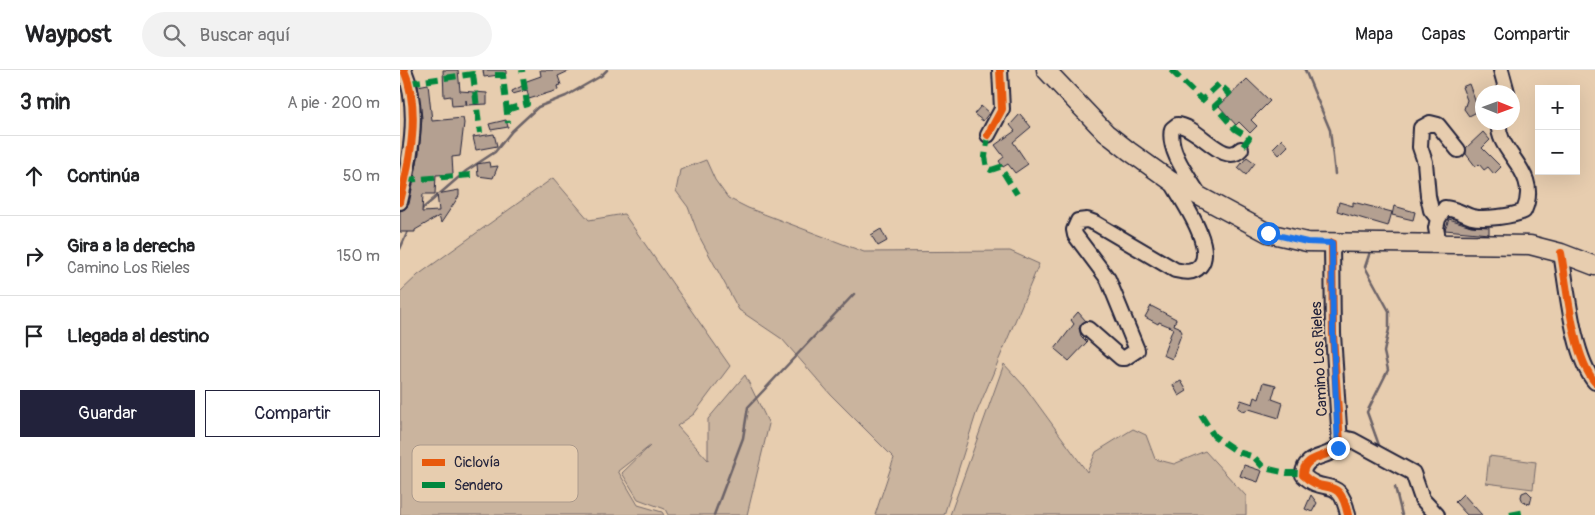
<!DOCTYPE html>
<html lang="es">
<meta charset="utf-8">
<style>
:root{--surface:#fff;--page:#f2f2f2;--text:#202124;--muted:#757577;--line:#e0e0e0;--accent:#22223b}
body{margin:0;font-family:Pangolin,sans-serif;background:var(--page);color:var(--text)}
.controls{position:absolute;right:15px;top:15px;display:grid;overflow:hidden;border-radius:0px;box-shadow:0 5px 20px #0002}
.controls button{width:45px;height:45px;display:grid;place-items:center;padding:0;border:0;border-bottom:1px solid var(--line);background:var(--surface);color:var(--text);font:25px sans-serif}
.compass{position:absolute;left:1075px;top:15px;width:45px;height:45px;border-radius:50%;background:var(--surface);box-shadow:0 5px 20px #0002;rotate:91deg}
.stop{position:absolute;width:15px;height:15px;margin:-11px;border:4px solid #1a73e8;border-radius:50%;background:#fff}
.stop.end{background:#1a73e8;border-color:#fff;box-shadow:0 1px 5px #0008}
.list{margin:0;padding:0;list-style:none}
h2{display:flex;justify-content:space-between;align-items:center;height:65px;margin:0;padding:0 20px;font-size:21px}
h2 small{font-size:16px;font-weight:400;color:var(--muted)}
.list li{display:grid;grid-template-columns:32px 1fr auto;gap:15px;align-items:center;box-sizing:border-box;height:80px;padding:0 20px;border-top:1px solid var(--line)}
.list b{display:block;font-size:19px;white-space:nowrap}
.list p{margin:0;font-size:16px;white-space:nowrap;color:var(--muted)}
.list em{font-size:16px;font-style:normal;color:var(--muted)}
.actions{display:flex;gap:10px;padding:15px 20px}
.actions a{flex:1;padding:11px 0;border:1px solid var(--accent);border-radius:0px;text-align:center;font-size:18px;color:var(--accent)}
.actions .main{background:var(--accent);color:#fff}
.icon{flex:none;width:28px;height:28px;fill:none;stroke:currentColor;stroke-width:2;stroke-linecap:round;stroke-linejoin:round}
.map{position:relative;flex:none;width:1195px;height:445px;overflow:hidden}
header{display:flex;align-items:center;gap:30px;box-sizing:border-box;height:70px;padding:0 25px;background:var(--surface);border-bottom:1px solid var(--line)}
header strong{font-size:24px}
nav{display:flex;gap:28px;margin-inline-start:auto;font-size:18px}
.search{width:350px;height:45px;background:var(--page);display:flex;align-items:center;gap:12px;box-sizing:border-box;padding:0 18px;border-radius:28px;color:var(--muted);font-size:19px}
main{display:flex}
aside{flex:1;background:var(--surface)}
.map>svg:first-child{display:block}
.green{fill:#cab49e;stroke:#766b6c}
.lines{fill:none;stroke-linecap:round;stroke-linejoin:round}
.stream{stroke:#6c6367;stroke-width:2.5}
.building{fill:#b4a091;stroke:#22223b}
.minor-casing{stroke:#22223b;stroke-width:18}
.major-casing{stroke:#22223b;stroke-width:21}
.minor{stroke:#e7cdaf;stroke-width:14}
.major{stroke:#e7cdaf;stroke-width:18}
.quiet{stroke:#00873e;stroke-width:6;stroke-dasharray:12 6;stroke-linecap:butt}
.cycleway-casing{stroke:#e7cdaf;stroke-width:11}
.cycleway{stroke:#e8590c;stroke-width:8}
.route{stroke:#1a73e8;stroke-width:6}
.labels{text-anchor:middle;stroke-width:4;stroke-linejoin:round;paint-order:stroke}
.street-label{font-size:15px;fill:#22223b;stroke:#e7cdaf}
.key{fill:#e7cdaf;stroke:#ac9a8c;stroke-width:1}
.key-label{font-size:14px;fill:#22223b}
</style>
<header>
<strong>Waypost</strong>
<div class="search"><svg class="icon" aria-label="search" viewBox="0 0 24 24"><circle cx="10" cy="10" r="6"/><path d="M15 15l6 6"/></svg>Buscar aquí</div>
<nav><a>Mapa</a><a>Capas</a><a>Compartir</a></nav>
</header>
<main>
<aside>
<h2>3 min<small>A pie · 200 m</small></h2>
<ul class="list">
<li><svg class="icon" aria-label="ahead" viewBox="0 0 24 24"><path d="M12 20V5M6 11l6-6 6 6"/></svg><div><b>Continúa</b></div><em>50 m</em></li>
<li><svg class="icon" aria-label="right" viewBox="0 0 24 24"><path d="M7 20v-9h11M14 6l5 5-5 5"/></svg><div><b>Gira a la derecha</b><p>Camino Los Rieles</p></div><em>150 m</em></li>
<li><svg class="icon" aria-label="arrive" viewBox="0 0 24 24"><path d="M6 21V4h12l-3 4 3 4H6"/></svg><div><b>Llegada al destino</b></div></li>
</ul>
<div class="actions"><a class="main">Guardar</a><a>Compartir</a></div>
</aside>
<div class="map">
<svg width="1195" height="445" viewBox="0 0 1195 445">
<rect width="100%" height="100%" fill="#e7cdaf"/>
<filter id="ink" filterUnits="userSpaceOnUse"><feTurbulence type="fractalNoise" baseFrequency=".02" numOctaves="2"/><feDisplacementMap in="SourceGraphic" scale="10" xChannelSelector="R" yChannelSelector="G"/><feConvolveMatrix kernelMatrix="1 2 1 2 8 2 1 2 1" color-interpolation-filters="sRGB"/></filter>
<g filter="url(#ink)">
<path class="green" d="M306,90l9,20 13,18 20,10 116,44 146,-1 29,13 -63,150 -32,101h-69l19,-57 -63,-63 -49,-56 -43,-29 -40,-74 -11,-29 -12,-16 4,-21z
M153,108l36,42 35,-6 106,152 -36,48 -17,12 31,34v-41l37,-44 24,49 -22,91h-79l-3,-6 -27,-10 -16,-26 28,-27 -32,25 20,34 24,7 2,3h-264v-223l18,-17z
M604,294l21,23 62,85 9,-20 37,-23 13,6 9,24 19,5 31,-13 41,45v19h-296z
M1089,386l47,6 -3,27 -47,-6z"/>
<g class="lines">
<path class="stream" d="M905,0l25,60 5,44
M21,140l45,-39 29,-19 17,-21 26,-24 28,-11 35,-20 6,-6
M0,179l8,-18
M970,182l-5,15 24,44v18l-5,23 4,18 -21,42 13,36
M995,417l7,28
M314,445l29,-77 5,-31 106,-113"/>
</g>
<path class="building" d="M43,0h15l2,21 27,2v11l-20,1 -1,-5v5l-14,1 -1,-10 -7,1z
M83,0h23v4l-22,3z
M140,0h31l-13,6 3,9 -4,1 1,4 -29,9 -2,-9 -14,4 -1,-3 12,-6v-3l17,-6z
M847,9l23,22 -19,19 6,6 -7,7 -11,-11 -3,3 -17,-19z
M28,14l4,37 31,-3 1,5 -4,33 -8,1 1,17 -17,1 -1,19h-12l-1,18 17,-1 -2,-17 22,-4v6l-18,27 -2,-7 -24,14v2h-15v-21l6,-3 3,-4 10,-51 3,-35 -4,-32z
M1069,14l10,27 -10,5 -5,-7 3,-9 -5,-13z
M581,36l8,7 -6,8 -9,-7z
M620,44l11,13 -18,15 15,22 -13,9 -7,-9 -5,3 -4,-6 5,-4 -9,-12 20,-14 -5,-6z
M106,50l2,7 -17,3 -2,-6z
M1083,62l7,8 -8,8 19,19 -7,7 -6,-7 -4,3 -5,-6 -3,3 -10,-13v-6z
M94,64l3,12 -21,4 -3,-13z
M882,69l6,7 -9,9 -6,-7z
M847,87l8,6 -9,12 -8,-7z
M89,92l1,5 8,-1 -5,12 -15,-2 -1,-12z
M939,132l14,4v-4l39,10 -4,14 -51,-15z
M994,136l21,6 -2,8 -21,-5z
M1049,149l22,7 18,1v7l-44,-4z
M481,159l6,12 -9,5 -7,-11z
M751,236l25,13 -2,6 5,2 3,5 -10,27 -9,-4 10,-27 -14,-6 -1,2 -13,-7z
M678,242l8,9 -7,7 2,8 6,6 -18,19 -14,-12 19,-25 -3,-4z
M781,311l6,10 -8,5 -6,-11z
M864,312l12,3 -4,14 11,4 -4,15 -30,-9 -6,2 -5,-3 3,-8 12,4 2,-7 4,2z
M844,395l18,6 -4,11 -18,-6z
M1127,421l5,5 -2,8 -7,-2 -2,-5 1,-4z
M1063,424l19,21h-15l-12,-13z
M911,425l6,8 -5,9 -7,-3z"/>
<g class="lines">
<defs>
<path id="minor" d="M1101,0l6,22
M588,65l14,-26 -2,-39
M801,128c-11,-19 -34,-47 -29,-69l5,-4c21,0 47,43 64,24
M0,132c10,-42 21,-92 4,-132
M1038,149l7,-11c11,1 18,6 27,9 11,3 42,-1 52,-6 18,-41 -29,-58 -25,-89
M932,173l1,91 7,109c-6,17 -37,9 -37,32 22,22 36,-2 45,40
M1039,174l-3,-16 2,-9 -7,-9 -3,-14 -3,-34 -5,-15 1,-19 9,-5 8,2 20,25
M1161,183c6,34 12,105 34,129
M688,259l33,29h4l12,-8 -29,-71 -33,-44 -1,-5 4,-9 9,-1 8,3 80,47c9,2 18,4 25,-4 16,-19 -19,-67 -29,-85
M939,367l13,3 61,33 9,26 15,16"/>
<path id="major" d="M646,0l60,63 23,18 42,30 97,52 39,9 223,3 31,8 34,13"/>
</defs>
<use href="#minor" class="minor-casing"/>
<use href="#major" class="major-casing"/>
<use href="#minor" class="minor"/>
<use href="#major" class="major"/>
<path class="quiet" d="M771,0l31,30 17,-16 10,9 -14,13 20,23 14,9 -8,11
M73,4l7,59
M95,5h8l5,48
M9,13l64,-9 6,3
M106,40l21,-6 -5,-34
M588,65l-3,22 2,11 4,2 9,-3 17,27
M5,110l66,-5
M801,345l13,21 24,16 16,5 10,11 23,5h16
M1110,445l16,-3"/>
<defs>
<path id="cycleway" d="M588,65l14,-26 -2,-39
M0,132c10,-42 21,-92 4,-132
M932,173l1,91 7,109c-6,17 -37,9 -37,32 22,22 36,-2 45,40
M1161,183c6,34 12,105 34,129"/>
</defs>
<use href="#cycleway" class="cycleway-casing"/>
<use href="#cycleway" class="cycleway"/>
</g>
</g>
<g class="lines" filter="url(#ink)">
<path class="route" d="M868,163l39,9 25,1 1,91 5,114"/>
</g>
<g class="labels">
<g class="street-label">
<text transform="translate(919 289) rotate(-93)" y="5">Camino Los Rieles</text>
</g>
</g>
<rect x="12" y="375" width="166" height="57" rx="8" class="key"/>
<rect x="22" y="389" width="23" height="7" fill="#e8590c"/>
<rect x="22" y="412" width="23" height="6" fill="#00873e"/>
<g class="key-label">
<text x="54" y="397">Ciclovía</text>
<text x="54" y="420">Sendero</text>
</g>
</svg>
<div class="controls">
<button>+</button>
<button>−</button>
</div>
<svg class="compass" viewBox="-18 -18 36 36"><path d="M0-13l5 13h-10z" fill="#e53935"/><path d="M0 13l5-13h-10z" fill="#757577"/></svg>
<div class="stop" style="left:868px;top:163px"></div>
<div class="stop end" style="left:938px;top:378px"></div>
</div>
</main>
